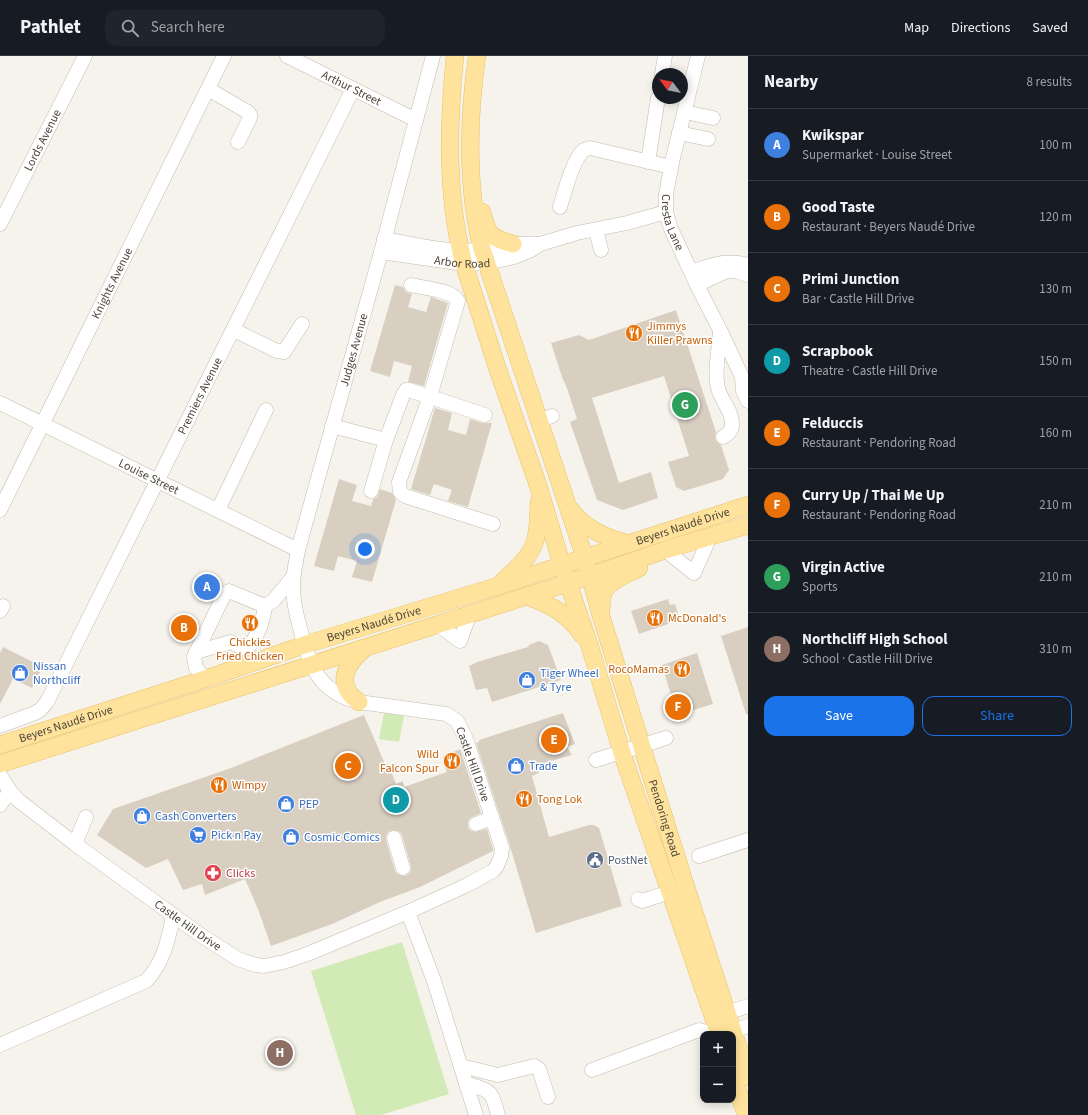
<!DOCTYPE html>
<meta charset="utf-8">
<style>
:root{--surface:#171b24;--page:#20242c;--text:#f1f3f6;--muted:#9ea1a6;--line:#363941;--accent:#1a73e8}
body{margin:0;font-family:"Source Sans 3",sans-serif;background:var(--page);color:var(--text)}
.controls{position:absolute;right:12px;bottom:12px;display:grid;overflow:hidden;border-radius:8px;box-shadow:0 2px 10px #0003}
.controls button{width:36px;height:36px;display:grid;place-items:center;padding:0;border:0;border-bottom:1px solid var(--line);background:var(--surface);color:var(--text);font:20px sans-serif}
.compass{position:absolute;left:652px;top:12px;width:36px;height:36px;border-radius:50%;background:var(--surface);box-shadow:0 2px 10px #0003;rotate:302deg}
.you{position:absolute;left:365px;top:493px;width:14px;height:14px;margin:-10px;border:3px solid #fff;border-radius:50%;background:#1a73e8;box-shadow:0 0 0 6px #1a73e833}
.badge{display:grid;place-items:center;width:26px;height:26px;border-radius:50%;background:var(--accent);color:#fff;font-size:13px;font-weight:700}
.pin{position:absolute;translate:-50% -50%;border:2px solid #fff;box-shadow:0 1px 4px #0006}
.list{margin:0;padding:0;list-style:none}
h2{display:flex;justify-content:space-between;align-items:center;height:52px;margin:0;padding:0 16px;font-size:17px}
h2 small{font-size:13px;font-weight:400;color:var(--muted)}
.list li{display:grid;grid-template-columns:26px 1fr auto;gap:12px;align-items:center;box-sizing:border-box;height:72px;padding:0 16px;border-top:1px solid var(--line)}
.list b{display:block;font-size:15px;white-space:nowrap}
.list p{margin:0;font-size:13px;white-space:nowrap;color:var(--muted)}
.list em{font-size:13px;font-style:normal;color:var(--muted)}
.actions{display:flex;gap:8px;padding:12px 16px}
.actions a{flex:1;padding:9px 0;border:1px solid var(--accent);border-radius:12px;text-align:center;font-size:14px;color:var(--accent)}
.actions .main{background:var(--accent);color:#fff}
.icon{flex:none;width:22px;height:22px;fill:none;stroke:currentColor;stroke-width:2;stroke-linecap:round;stroke-linejoin:round}
.map{position:relative;flex:none;width:748px;height:1059px;overflow:hidden}
header{display:flex;align-items:center;gap:24px;box-sizing:border-box;height:56px;padding:0 20px;background:var(--surface);border-bottom:1px solid var(--line)}
header strong{font-size:19px}
nav{display:flex;gap:22px;margin-inline-start:auto;font-size:14px}
.search{width:280px;height:36px;background:var(--page);display:flex;align-items:center;gap:10px;box-sizing:border-box;padding:0 14px;border-radius:12px;color:var(--muted);font-size:15px}
main{display:flex}
aside{flex:1;background:var(--surface)}
.map>svg:first-child{display:block}
.green{fill:#d2eab5}
.building{fill:#d8cfc1;fill-rule:evenodd}
.lines{fill:none;stroke-linecap:round;stroke-linejoin:round}
.minor-casing{stroke:#c2bbae;stroke-width:15}
.major-casing{stroke:#e6c16a;stroke-width:18}
.minor{stroke:#fff;stroke-width:14}
.major{stroke:#ffe39c;stroke-width:17}
.labels{text-anchor:middle;stroke-width:3;stroke-linejoin:round;paint-order:stroke}
.street-label{font-size:12px;fill:#4b4439;stroke:#fff}
.food-label{font-size:12px;fill:#c56008;stroke:#fff;text-anchor:start}
.shop-label{font-size:12px;fill:#366cbe;stroke:#fff;text-anchor:start}
.service-label{font-size:12px;fill:#4e5e75;stroke:#fff;text-anchor:start}
.health-label{font-size:12px;fill:#be3a42;stroke:#fff;text-anchor:start}
</style>
<header>
<strong>Pathlet</strong>
<div class="search"><svg class="icon" aria-label="search" viewBox="0 0 24 24"><circle cx="10" cy="10" r="6"/><path d="M15 15l6 6"/></svg>Search here</div>
<nav><a>Map</a><a>Directions</a><a>Saved</a></nav>
</header>
<main>
<div class="map">
<svg width="748" height="1059" viewBox="0 0 748 1059">
<rect width="100%" height="100%" fill="#f6f3ec"/>
<path class="green" d="M384,657l20,3 -5,26 -20,-3z
M402,886l47,152 -68,21h-25l-45,-144z"/>
<path class="building" d="M395,229l8,2 3,5 6,2 -4,13 18,5 5,-15 17,6 -24,83 -16,-4 4,-16 -18,-5 -4,16 -20,-6z
M676,254l40,122 -1,5 1,4 5,4 8,25 -6,9 -39,12 -8,-4 -8,-25 21,-6 -25,-80 -72,22 27,85 32,-11 7,26 -35,12 -26,-10 -27,-78 7,-3 -10,-31 -5,-11 -11,-34 28,-8 10,5z
M435,352l17,5 -4,17 18,5 4,-16 13,4h9l-24,84 -20,-6 4,-11 -18,-6 -4,11 -19,-6z
M339,423l18,6 -5,16 19,5 2,-7 4,-2 3,-8 12,4 4,7 -24,82 -20,-5 5,-16 -19,-5 -4,15 -20,-5z
M668,543l2,6 5,-1 3,10 -3,2 2,5 -38,13 -8,-23z
M748,571v87h-2l-25,-78z
M539,585l9,4 13,35 -69,22 -5,-14 -11,2 -7,-24 8,-4 51,-15 1,-2z
M3,591l40,20 -11,21 -19,-9 -13,25v-51z
M697,597l16,51 -36,11 -15,-50z
M563,657l12,31 -8,3 5,8 -35,10 2,8 -7,3 17,61 40,-12h5l5,3 23,78 -86,27 -27,-90 -33,-100 3,-1v-2z
M364,659l21,49 3,-1 8,21 7,-3 1,6 43,-15 -3,-8 5,-10 11,-5 21,64 -11,5 -2,4v5l2,3 5,2 12,-3 6,20v2l-73,36 -40,15 -48,22 -61,22 -13,-37 -13,-30 -40,16 -3,-11 -19,6 -15,-31 -22,9 -49,-33 16,-26 118,-41zM392,774l8,2 2,3 9,31v4l-2,4 -4,2 -8,-2 -2,-3 -9,-31v-4l2,-4z"/>
<g class="lines">
<defs>
<g id="minor">
<path id="s1" d="M287,0l129,64"/>
<path id="s2" d="M698,0l-25,102 -7,36v18l5,17 26,56 24,47 21,45 1,14 5,10"/>
<path d="M662,18l3,-18"/>
<path d="M208,33l40,23 2,3v3l-12,24"/>
<path d="M685,56l28,6"/>
<path d="M679,77l29,6"/>
<path d="M648,106l10,-64"/>
<path d="M560,151c4,-13 13,-49 24,-57 2,-1 4,-1 6,-2l81,19"/>
<path id="s3" d="M0,168l85,-168"/>
<path d="M596,174l5,20"/>
<path d="M384,183c24,4 53,11 76,12 28,0 53,-10 80,-7"/>
<path id="s4" d="M381,196l83,12 23,-1 27,-6 17,-7 9,-6 37,-11 50,-10 39,-11"/>
<path d="M691,216c21,-7 35,-13 57,-7"/>
<path d="M411,229c12,3 42,5 47,16l-28,95 -31,86 1,10 5,4 88,28"/>
<path d="M697,229l30,-14h9l12,4"/>
<path d="M234,274l43,21 7,1 18,-28"/>
<path d="M720,276c-1,15 -6,42 -2,56 3,13 15,23 14,37 0,6 -4,9 -9,12"/>
<path id="s5" d="M0,347l298,147"/>
<path d="M538,365l14,-5"/>
<path d="M332,370l54,14"/>
<path d="M371,435l15,-51 17,-45 3,-5h3l76,25"/>
<path id="s6" d="M0,454l224,-454"/>
<path d="M218,454l48,-100"/>
<path d="M665,494l29,23 16,-36"/>
<path d="M265,550l8,-5 20,-24"/>
<path d="M0,555l3,-5"/>
<path d="M437,568l23,17 10,-28"/>
<path d="M196,596l35,-10 12,6h4c11,-11 16,-27 18,-42"/>
<path d="M205,623l-9,-11 -2,-11 30,-62 5,-4 2,1 34,14"/>
<path id="s7" d="M0,670l35,-13 5,-3 7,-8 306,-613"/>
<path d="M596,704l70,-22"/>
<path id="s8" d="M0,719l10,16 8,9 57,44 127,92 36,23 18,6 8,1 20,-4 26,-9 98,-41 59,-27 26,-14 4,-5 4,-10 1,-8 -36,-109 -9,-18 -11,-7 -87,-12c-40,-9 -50,-37 -59,-74 -4,-14 -7,-27 -7,-42 0,-12 3,-24 5,-36l83,-298 52,-196"/>
<path d="M0,749l10,-14"/>
<path d="M476,768l16,-6"/>
<path d="M394,782l9,30"/>
<path d="M75,788l11,-27"/>
<path d="M699,800l49,-16"/>
<path d="M638,843l4,2 28,-9"/>
<path d="M408,856l26,69 42,134"/>
<path d="M718,960l30,-10"/>
<path d="M724,978l24,-8"/>
<path d="M0,989l146,-64c17,-17 23,-43 27,-65"/>
<path d="M461,1010l37,9 36,-9 5,3 9,28"/>
<path d="M592,1014l107,-40 15,4"/>
<path d="M466,1027c25,9 25,5 32,32"/>
</g>
<g id="major">
<path d="M455,0c-7,69 -9,141 9,208l33,103 42,121 23,77 28,82 34,112 95,275"/>
<path id="s9" d="M477,0c-9,64 -11,130 5,193l103,309 16,58 83,265 64,196"/>
<path d="M482,156c6,23 9,26 31,32"/>
<path d="M570,453c15,20 34,28 59,35"/>
<path d="M502,526c13,-12 28,-24 33,-41 4,-12 3,-27 4,-40"/>
<path d="M526,540c23,8 43,18 56,39"/>
<path d="M601,554c1,-5 0,-11 2,-16 4,-13 25,-20 36,-26"/>
<path d="M359,646c-4,-3 -9,-7 -11,-11 -10,-17 5,-33 17,-43"/>
<path id="s10" d="M0,689l205,-66 99,-34 194,-59 250,-81"/>
<path d="M0,708l590,-188 75,-26 83,-25"/>
<path d="M733,1021l13,38"/>
</g>
</defs>
<use href="#minor" class="minor-casing"/>
<use href="#major" class="major-casing"/>
<use href="#minor" class="minor"/>
<use href="#major" class="major"/>
</g>
<defs>
<symbol id="restaurant-disc" viewBox="-11 -11 22 22"><circle r="9.5" fill="#e8710a" stroke="#fff"/><path d="M-5-6h1v4h1v-4h1v4h1v-4h1v5L-1.5 .5V6h-2V.5L-5-1ZM5-6V6H3V1.5H1.5Q1.5-4 5-6Z" fill="#fff"/></symbol>
<symbol id="shop-disc" viewBox="-11 -11 22 22"><circle r="9.5" fill="#3f7fe0" stroke="#fff"/><path d="M-5-2.5h2.3a2.7 3.5 0 0 1 5.4 0H5L5.5 6h-11ZM-1.5-2.5h3a1.5 2.3 0 0 0-3 0Z" fill="#fff"/></symbol>
<symbol id="supermarket-disc" viewBox="-11 -11 22 22"><circle r="9.5" fill="#3f7fe0" stroke="#fff"/><path d="M-6-5.5h2.5l.6 2H6L4.5 2H-2.5L-4.4-4H-6ZM-1.5 3.2a1.3 1.3 0 1 0 .1 0ZM3 3.2a1.3 1.3 0 1 0 .1 0Z" fill="#fff"/></symbol>
<symbol id="civic-disc" viewBox="-11 -11 22 22"><circle r="9.5" fill="#5c6f8a" stroke="#fff"/><path d="M-.6-6.5H3V-4.5H.6V-3L4-1V1h2V6H-6V1h2V-1L-.6-3ZM-1.2 2.5V6h2.4V2.5Z" fill="#fff"/></symbol>
<symbol id="pharmacy-disc" viewBox="-11 -11 22 22"><circle r="9.5" fill="#e0444e" stroke="#fff"/><path d="M-2-6h4v4h4v4h-4v4h-4v-4h-4v-4h4Z" fill="#fff"/></symbol>
</defs>
<g fill-rule="evenodd">
<use href="#restaurant-disc" x="624" y="267" width="20" height="20"/>
<use href="#restaurant-disc" x="645" y="552" width="20" height="20"/>
<use href="#restaurant-disc" x="240" y="557" width="20" height="20"/>
<use href="#restaurant-disc" x="672" y="603" width="20" height="20"/>
<use href="#shop-disc" x="10" y="607" width="20" height="20"/>
<use href="#shop-disc" x="517" y="614" width="20" height="20"/>
<use href="#restaurant-disc" x="442" y="695" width="20" height="20"/>
<use href="#shop-disc" x="506" y="700" width="20" height="20"/>
<use href="#restaurant-disc" x="209" y="719" width="20" height="20"/>
<use href="#restaurant-disc" x="514" y="733" width="20" height="20"/>
<use href="#shop-disc" x="276" y="738" width="20" height="20"/>
<use href="#shop-disc" x="132" y="750" width="20" height="20"/>
<use href="#supermarket-disc" x="188" y="769" width="20" height="20"/>
<use href="#shop-disc" x="281" y="771" width="20" height="20"/>
<use href="#civic-disc" x="585" y="794" width="20" height="20"/>
<use href="#pharmacy-disc" x="203" y="807" width="20" height="20"/>
</g>
<g class="labels">
<g class="street-label">
<text dy="4" stroke="none"><textPath href="#s1" startOffset="72">Arthur Street</textPath></text>
<text dy="4" stroke="none"><textPath href="#s3" startOffset="94">Lords Avenue</textPath></text>
<text dy="4" stroke="none"><textPath href="#s2" startOffset="171">Cresta Lane</textPath></text>
<text dy="4" stroke="none"><textPath href="#s4" startOffset="82">Arbor Road</textPath></text>
<text dy="4" stroke="none"><textPath href="#s6" startOffset="253">Knights Avenue</textPath></text>
<text dy="4" stroke="none"><textPath href="#s8" startOffset="1227">Judges Avenue</textPath></text>
<text dy="4" stroke="none"><textPath href="#s7" startOffset="396">Premiers Avenue</textPath></text>
<text dy="4" stroke="none"><textPath href="#s5" startOffset="166">Louise Street</textPath></text>
<text dy="4" stroke="none"><textPath href="#s10" startOffset="717">Beyers Naudé Drive</textPath></text>
<text dy="4" stroke="none"><textPath href="#s10" startOffset="393">Beyers Naudé Drive</textPath></text>
<text dy="4" stroke="none"><textPath href="#s10" startOffset="69">Beyers Naudé Drive</textPath></text>
<text transform="translate(473 708) rotate(70)" y="4">Castle Hill Drive</text>
<text dy="4" stroke="none"><textPath href="#s9" startOffset="792">Pendoring Road</textPath></text>
<text dy="4" stroke="none"><textPath href="#s8" startOffset="242">Castle Hill Drive</textPath></text>
</g>
<g class="food-label">
<text x="647" y="274">Jimmys<tspan x="647" dy="14">Killer Prawns</tspan></text>
<text x="668" y="566">McDonald's</text>
<text x="250" y="590" text-anchor="middle">Chickies<tspan x="250" dy="14">Fried Chicken</tspan></text>
<text x="669" y="617" text-anchor="end">RocoMamas</text>
<text x="439" y="702" text-anchor="end">Wild<tspan x="439" dy="14">Falcon Spur</tspan></text>
<text x="232" y="733">Wimpy</text>
<text x="537" y="747">Tong Lok</text>
</g>
<g class="shop-label">
<text x="33" y="614">Nissan<tspan x="33" dy="14">Northcliff</tspan></text>
<text x="540" y="621">Tiger Wheel<tspan x="540" dy="14">&amp; Tyre</tspan></text>
<text x="529" y="714">Trade</text>
<text x="299" y="752">PEP</text>
<text x="155" y="764">Cash Converters</text>
<text x="211" y="783">Pick n Pay</text>
<text x="304" y="785">Cosmic Comics</text>
</g>
<g class="service-label">
<text x="608" y="808">PostNet</text>
</g>
<g class="health-label">
<text x="226" y="821">Clicks</text>
</g>
</g>
</svg>
<div class="controls">
<button>+</button>
<button>−</button>
</div>
<svg class="compass" viewBox="-18 -18 36 36"><path d="M0-13l5 13h-10z" fill="#e53935"/><path d="M0 13l5-13h-10z" fill="#9ea1a6"/></svg>
<div class="you"></div>
<div class="pin badge" style="left:207px;top:531px;background:#3f7fe0">A</div>
<div class="pin badge" style="left:184px;top:572px;background:#e8710a">B</div>
<div class="pin badge" style="left:348px;top:710px;background:#e8710a">C</div>
<div class="pin badge" style="left:396px;top:744px;background:#0f9aa8">D</div>
<div class="pin badge" style="left:554px;top:684px;background:#e8710a">E</div>
<div class="pin badge" style="left:678px;top:651px;background:#e8710a">F</div>
<div class="pin badge" style="left:685px;top:349px;background:#2e9e5b">G</div>
<div class="pin badge" style="left:280px;top:997px;background:#8d6e63">H</div>
</div>
<aside>
<h2>Nearby<small>8 results</small></h2>
<ul class="list">
<li><span class="badge" style="background:#3f7fe0">A</span><div><b>Kwikspar</b><p>Supermarket · Louise Street</p></div><em>100 m</em></li>
<li><span class="badge" style="background:#e8710a">B</span><div><b>Good Taste</b><p>Restaurant · Beyers Naudé Drive</p></div><em>120 m</em></li>
<li><span class="badge" style="background:#e8710a">C</span><div><b>Primi Junction</b><p>Bar · Castle Hill Drive</p></div><em>130 m</em></li>
<li><span class="badge" style="background:#0f9aa8">D</span><div><b>Scrapbook</b><p>Theatre · Castle Hill Drive</p></div><em>150 m</em></li>
<li><span class="badge" style="background:#e8710a">E</span><div><b>Felduccis</b><p>Restaurant · Pendoring Road</p></div><em>160 m</em></li>
<li><span class="badge" style="background:#e8710a">F</span><div><b>Curry Up / Thai Me Up</b><p>Restaurant · Pendoring Road</p></div><em>210 m</em></li>
<li><span class="badge" style="background:#2e9e5b">G</span><div><b>Virgin Active</b><p>Sports</p></div><em>210 m</em></li>
<li><span class="badge" style="background:#8d6e63">H</span><div><b>Northcliff High School</b><p>School · Castle Hill Drive</p></div><em>310 m</em></li>
</ul>
<div class="actions"><a class="main">Save</a><a>Share</a></div>
</aside>
</main>
